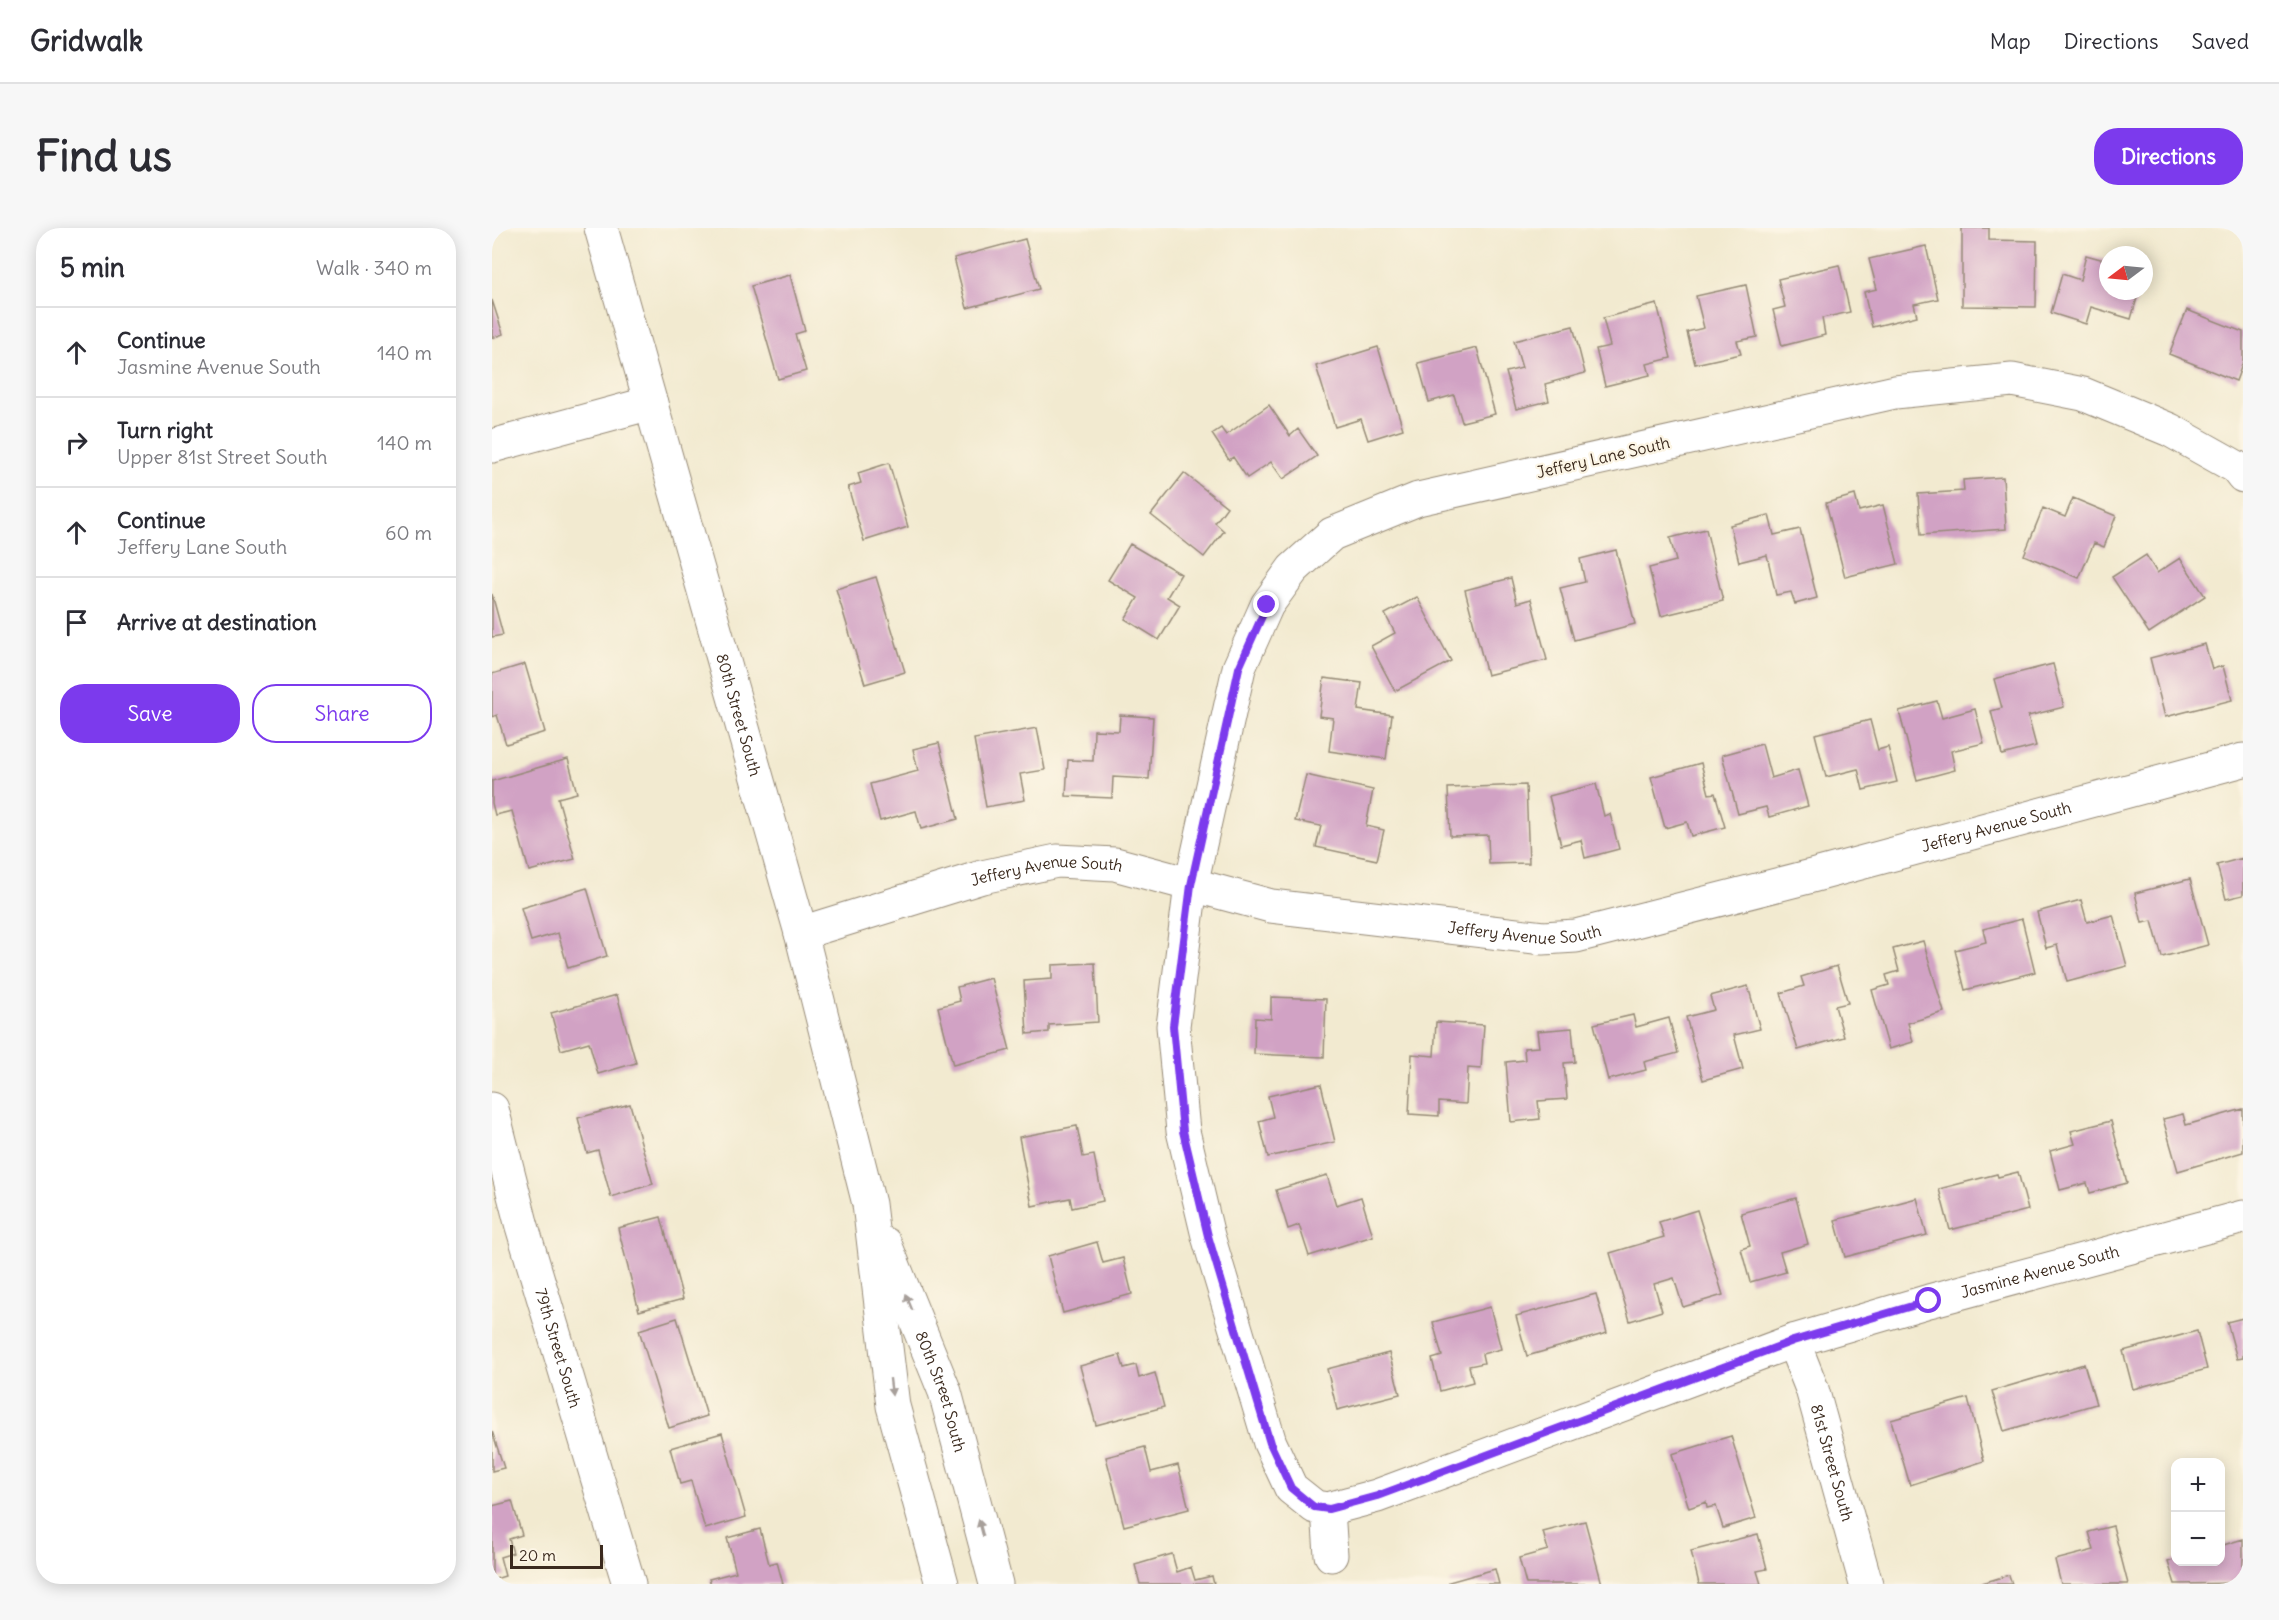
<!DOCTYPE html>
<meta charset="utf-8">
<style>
:root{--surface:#fff;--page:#f7f7f7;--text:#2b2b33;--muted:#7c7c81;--line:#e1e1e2;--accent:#7c3aed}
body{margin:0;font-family:Delius,sans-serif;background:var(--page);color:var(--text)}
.controls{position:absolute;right:18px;bottom:18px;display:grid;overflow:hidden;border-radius:12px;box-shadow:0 3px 15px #0003}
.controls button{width:54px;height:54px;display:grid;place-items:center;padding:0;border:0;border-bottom:2px solid var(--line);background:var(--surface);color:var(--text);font:30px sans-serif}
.compass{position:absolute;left:1607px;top:18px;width:54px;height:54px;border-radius:50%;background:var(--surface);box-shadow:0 3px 15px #0003;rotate:254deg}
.scale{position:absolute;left:18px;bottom:15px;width:93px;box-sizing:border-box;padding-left:6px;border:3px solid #3b2a1e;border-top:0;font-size:16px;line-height:21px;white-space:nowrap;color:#3b2a1e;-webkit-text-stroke:4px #fcf5e5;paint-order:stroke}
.stop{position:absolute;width:18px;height:18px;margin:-14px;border:4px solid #7c3aed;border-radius:50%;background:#fff}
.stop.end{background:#7c3aed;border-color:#fff;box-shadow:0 2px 6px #0008}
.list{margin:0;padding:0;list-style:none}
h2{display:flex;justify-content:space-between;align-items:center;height:78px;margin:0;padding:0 24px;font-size:26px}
h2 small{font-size:20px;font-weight:400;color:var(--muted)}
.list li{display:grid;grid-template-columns:39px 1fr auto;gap:18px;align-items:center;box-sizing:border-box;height:90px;padding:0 24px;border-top:2px solid var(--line)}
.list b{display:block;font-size:22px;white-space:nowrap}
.list p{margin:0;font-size:20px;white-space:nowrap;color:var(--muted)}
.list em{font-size:20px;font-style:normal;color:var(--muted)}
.actions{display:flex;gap:12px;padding:18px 24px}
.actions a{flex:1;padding:14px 0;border:2px solid var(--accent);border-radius:24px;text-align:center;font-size:21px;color:var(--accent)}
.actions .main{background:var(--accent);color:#fff}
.icon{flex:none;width:33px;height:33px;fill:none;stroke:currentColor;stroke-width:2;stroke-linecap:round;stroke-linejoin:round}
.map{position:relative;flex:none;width:1751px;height:1356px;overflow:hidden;border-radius:24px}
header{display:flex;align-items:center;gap:36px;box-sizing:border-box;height:84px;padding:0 30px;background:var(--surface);border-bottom:2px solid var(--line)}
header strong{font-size:28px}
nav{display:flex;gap:33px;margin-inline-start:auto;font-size:21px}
.intro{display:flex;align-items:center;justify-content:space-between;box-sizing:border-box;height:144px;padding:0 36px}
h1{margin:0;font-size:42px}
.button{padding:15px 27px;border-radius:24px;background:var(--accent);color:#fff;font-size:21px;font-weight:700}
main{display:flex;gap:36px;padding:0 36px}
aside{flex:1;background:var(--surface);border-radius:24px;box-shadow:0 3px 15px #0003}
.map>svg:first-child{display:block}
.building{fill:#d1a2c4}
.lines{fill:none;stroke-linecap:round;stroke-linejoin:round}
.street-casing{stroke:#968a77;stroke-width:35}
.secondary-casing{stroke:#968a77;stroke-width:35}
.street{stroke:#fff;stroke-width:33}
.secondary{stroke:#fff;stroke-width:33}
.oneway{fill:#a79f9a}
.route{stroke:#7c3aed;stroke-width:8}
.labels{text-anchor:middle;stroke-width:4.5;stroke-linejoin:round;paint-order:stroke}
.street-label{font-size:16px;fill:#3b2a1e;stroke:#fcf5e5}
</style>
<header>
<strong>Gridwalk</strong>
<nav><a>Map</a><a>Directions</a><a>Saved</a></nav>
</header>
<div class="intro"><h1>Find us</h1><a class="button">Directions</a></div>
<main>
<aside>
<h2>5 min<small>Walk · 340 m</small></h2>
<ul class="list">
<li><svg class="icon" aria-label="ahead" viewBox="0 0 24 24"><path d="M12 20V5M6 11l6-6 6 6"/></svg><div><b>Continue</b><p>Jasmine Avenue South</p></div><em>140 m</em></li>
<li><svg class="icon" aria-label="right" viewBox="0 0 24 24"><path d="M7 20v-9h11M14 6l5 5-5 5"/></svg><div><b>Turn right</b><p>Upper 81st Street South</p></div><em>140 m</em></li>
<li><svg class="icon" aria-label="ahead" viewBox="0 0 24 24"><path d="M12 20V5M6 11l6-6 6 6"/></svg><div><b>Continue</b><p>Jeffery Lane South</p></div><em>60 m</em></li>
<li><svg class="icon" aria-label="arrive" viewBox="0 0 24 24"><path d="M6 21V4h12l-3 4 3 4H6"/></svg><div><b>Arrive at destination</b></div></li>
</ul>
<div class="actions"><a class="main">Save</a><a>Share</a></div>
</aside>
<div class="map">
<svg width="1751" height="1356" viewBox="0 0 1751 1356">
<rect width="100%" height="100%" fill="#fcf5e5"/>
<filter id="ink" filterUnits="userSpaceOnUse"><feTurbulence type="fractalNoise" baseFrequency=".0167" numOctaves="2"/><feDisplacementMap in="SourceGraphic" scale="12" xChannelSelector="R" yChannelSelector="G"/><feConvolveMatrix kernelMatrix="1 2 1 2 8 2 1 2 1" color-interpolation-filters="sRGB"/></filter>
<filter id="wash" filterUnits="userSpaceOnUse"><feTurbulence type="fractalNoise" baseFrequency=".008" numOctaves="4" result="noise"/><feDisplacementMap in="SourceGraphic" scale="24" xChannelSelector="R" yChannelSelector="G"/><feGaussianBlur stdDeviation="1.35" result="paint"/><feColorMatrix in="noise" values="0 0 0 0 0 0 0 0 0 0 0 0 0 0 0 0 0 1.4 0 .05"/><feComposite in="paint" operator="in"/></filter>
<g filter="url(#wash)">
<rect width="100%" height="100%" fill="#f2ead0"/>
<g id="blocks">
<path class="building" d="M1470,0h27v12l48,1 -1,66 -74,-1z
M533,11l14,50 -72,19 -13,-50z
M1434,18l12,53 -24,5 3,12 -45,11 -8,-35 13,-3 -8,-30z
M1594,27l22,6v30h31l-8,28 -40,-12 -5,17 -35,-11 11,-39 18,6z
M1347,37l11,47 -28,6 3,17 -43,11 -9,-36 12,-3 -7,-28z
M298,47l15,56 -10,3 11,37 -28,8 -27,-93z
M1254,57l11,52 -20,4 4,13 -46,10 -8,-32 17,-4 -8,-32z
M0,72l11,34 -11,4z
M1165,76l14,54 -24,6 3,11 -45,11 -9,-37 14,-3 -7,-28z
M1695,82l56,22v30l-7,19 -67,-27z
M1081,98l12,47 -40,11 4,17 -33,8 -10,-37 16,-4 -8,-27z
M886,119l25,82 -35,11 -7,-21 -26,8 -19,-61z
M985,120l18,66 -33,8 -8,-27 -25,7 -11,-39z
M777,177l21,31 8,-7 19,27 -34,23 -12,-17 -24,16 -14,-21 -4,3 -17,-26 9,-6 5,7z
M397,235l19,64 -44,14 -16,-54 13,-4 -3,-10z
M692,245l43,34 -12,16 9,8 -20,26 -53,-42z
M1511,249l3,52 -85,6 -3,-41 46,-3 -1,-11z
M1363,267l4,16 24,-6 15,59 -53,13 -19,-74z
M1581,270l43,18 -12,31 -10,-4 -15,35 -55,-23 19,-47 22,9z
M1277,287l5,20 26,-6 17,69 -22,6 -4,-12 -15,3 -9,-40 -28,7 -9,-37z
M1214,301l17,72 -62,15 -12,-48 27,-7 -6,-23z
M638,316l51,30 -14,23 13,8 -21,35 -34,-21 13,-21 -30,-18z
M1124,322l19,74 -61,16 -14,-52 25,-6 -5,-23z
M1654,327l11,18 23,-15 25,38 -56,37 -37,-56z
M384,349l29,95 -40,12 -29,-95z
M1019,350l6,25 14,-4 16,61 -60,15 -22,-85z
M0,366l11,41 -11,2z
M925,369l34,64 -56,30 -24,-45 24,-13 -10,-19z
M1713,416l7,25 11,-3 9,34 -67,17 -15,-59z
M33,436l20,68 -39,12 -9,-29 -5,2v-43z
M1561,436l11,43 -36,9 8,30 -34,9 -11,-44 11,-3 -8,-29z
M832,450l38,5 -4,27 34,5 -6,44 -57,-8 4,-33 -14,-2z
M1445,473l5,17 33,-9 9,34 -33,8 4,19 -38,10 -18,-69z
M628,487l33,2 -4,62 -36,-2 -1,21 -46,-2 2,-36 25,1 1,-31 25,1z
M1378,492l8,30 10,-3 9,35 -34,8 -5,-21 -32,8 -11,-43z
M545,500l8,42 -25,4 5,26 -39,7 -12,-68z
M447,515l19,76 -37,10 -5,-18 -36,10 -10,-37 48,-13 -5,-22z
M1270,516l9,34 27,-8 10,36 -39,11 -3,-10 -28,7 -16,-59z
M76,531l9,34 -19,5 17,61 -46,12 -17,-60 -17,4 -3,-12v-22z
M1209,535l8,31 6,-1 10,34 -34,9 -4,-14 -22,6 -14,-51z
M814,547l67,15 -7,36 18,4 -7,30 -61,-13 5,-21 -26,-5z
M1104,556l8,32 6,-2 9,35 -34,9 -4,-18 -20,5 -12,-49z
M1034,557l3,78 -40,1 -1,-29 -38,1 -2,-48z
M1751,630v37l-17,4 -9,-34z
M1698,651l18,66 -46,12 -10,-36 -10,2 -7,-30z
M95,660l20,68 -39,12 -10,-35 -27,8 -10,-33z
M1589,672l6,22 26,-7 14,51 -60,16 -10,-37 -11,3 -9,-36z
M1530,691l13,53 -70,18 -10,-40 31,-8 -3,-13z
M1431,713l21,71 -36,11 5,19 -24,7 -17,-59 17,-5 -3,-10 13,-4 -6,-22z
M603,735l3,59 -49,3v7l-22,2 -3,-53 28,-2v-14z
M1345,738l11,37 -13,3 9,31 -46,13 -17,-57 23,-7 -3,-9z
M499,750l19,72 -57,15 -15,-58 22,-6 -3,-14z
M1256,758l12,43 -26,6 9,34 -40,11 -17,-63 28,-7 -4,-14z
M125,767l19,68 -38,11 -9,-32 -28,8 -10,-37z
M779,769l55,2 -2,58 -70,-3 1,-36 16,1z
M1141,787l3,12 33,-9 9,35 -34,9 2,8 -38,10 -14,-56z
M944,794l48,3 -3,44 -13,-1 -2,36 -27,-2v14l-30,-2 3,-60 22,2z
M1080,800l3,34 -11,1 3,36 -29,2 2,18 -29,3 -5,-60 19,-2 -1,-12 15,-1 -2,-16z
M829,856l14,58 -67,15 -9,-36 14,-4 -5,-21z
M138,876l23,80 -42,13 -13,-47 -11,3 -9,-35z
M1751,881v43l-65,19 -15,-52 20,-5 3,11z
M1619,893l16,62 -37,10 -3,-10 -27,7 -10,-39 25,-7 -4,-13z
M585,898l6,31 11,-2 9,46 -31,7 -2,-10 -38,8 -13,-69z
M1526,944l10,38 -78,20 -11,-41 58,-15 1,3z
M835,947l9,30 25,-8 12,39 -64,20 -10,-31 -11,4 -12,-39z
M1304,970l12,46 -28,8 6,20 -36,10 -9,-33 9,-3 -9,-33z
M1425,970l10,37 -82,22 -10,-37z
M1205,982l26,85 -40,12 -9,-29 -20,6 8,27 -32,10 -20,-68 54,-16 -5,-15z
M169,989l22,82 -44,12 -21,-83z
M605,1014l6,21 20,-5 9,36 -69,19 -15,-57z
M1104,1066l11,39 -80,23 -11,-40z
M998,1079l11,42 -19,5 2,9 -15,3 4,16 -33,9 -8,-32 10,-3 -9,-34z
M185,1090l30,98 -38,12 -30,-98z
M1751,1090v40l-6,1 -10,-37z
M1705,1103l10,38 -74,20 -10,-38z
M897,1125l11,41 -63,16 -10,-41z
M628,1127l4,13 12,-3 3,13 16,-5 9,34 -68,18 -16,-59z
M1592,1136l12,40 -92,27 -12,-40z
M1476,1170l16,63 -74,24 -19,-65z
M0,1203l12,37 -12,3z
M230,1205l24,84 -41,12 -14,-48 -11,3 -10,-36z
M1239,1208l25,82 -33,10 -7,-22 -9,2 -1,-6 -17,6 -17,-54z
M653,1219l6,25 27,-7 11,44 -65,17 -18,-69z
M20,1273l10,34 -13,4 4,14 -13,4 5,19 -13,4v-74z
M1093,1293l17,63h-76l-7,-26 29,-8 -5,-18z
M1621,1298l15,58h-67l-6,-24 39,-10 -5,-18z
M268,1301l9,35 8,-2 6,22h-72l-2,-5 27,-7 -9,-34z
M1266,1306l9,35 -10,2 4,13h-62l-8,-33z
M1751,1311v44l-68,1 -7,-22 8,-3 44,3v-16z
M680,1326l5,18 14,-5 4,13 17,-4 2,8h-74l-5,-19z
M1003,1341l4,15h-50v-2z
M1517,1347l3,9h-30v-1z"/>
</g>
</g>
<g filter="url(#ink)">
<use href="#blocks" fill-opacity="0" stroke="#968a77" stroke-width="1.5"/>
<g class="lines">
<defs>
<g id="street">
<path d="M0,218l159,-43"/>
<path id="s1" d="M1751,248l-7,-9 -66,-37 -87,-36 -71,-14 -117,12 -477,107 -86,35 -39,35 -26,36 -28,63 -48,217 -18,141 10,105 25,105 62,207 21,45 24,19 13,2 49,-13 416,-155 136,-40 314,-84"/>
<path id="s2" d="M309,705l181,-56 75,-16 58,3 156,42 272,32 33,-2 232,-59 435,-117"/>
<path id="s3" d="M0,881l29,114 108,361"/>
<path id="s4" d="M1301,1113l19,48 54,195"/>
<path d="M836,1281l3,46"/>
</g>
<g id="secondary">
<path id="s5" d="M109,0l200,705 68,271 24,202 49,178"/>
<path id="s6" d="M393,1016l60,148 51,192"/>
</g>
</defs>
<use href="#street" class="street-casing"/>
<use href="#secondary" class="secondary-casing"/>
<use href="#street" class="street"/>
<use href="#secondary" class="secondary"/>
</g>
<defs><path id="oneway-solid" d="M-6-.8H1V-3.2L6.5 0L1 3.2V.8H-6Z" transform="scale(1.5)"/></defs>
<g class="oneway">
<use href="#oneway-solid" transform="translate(417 1074) rotate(-112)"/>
<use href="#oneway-solid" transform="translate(399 1159) rotate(83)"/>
<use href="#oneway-solid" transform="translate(489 1300) rotate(-105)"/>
</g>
</g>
<g class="lines" filter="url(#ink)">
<path class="route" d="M775,377l-28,63 -48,217 -18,141 10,105 25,105 62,207 21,45 23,19 15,2 48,-13 416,-155 136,-40"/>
</g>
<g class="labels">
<g class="street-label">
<text transform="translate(1111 229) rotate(-13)" y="6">Jeffery Lane South</text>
<text dy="6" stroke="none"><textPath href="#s5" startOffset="506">80th Street South</textPath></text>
<text dy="6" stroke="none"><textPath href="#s2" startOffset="1227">Jeffery Avenue South</textPath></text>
<text dy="6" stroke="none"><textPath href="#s2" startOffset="255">Jeffery Avenue South</textPath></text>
<text dy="6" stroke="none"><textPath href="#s2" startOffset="741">Jeffery Avenue South</textPath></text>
<text dy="6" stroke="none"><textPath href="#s1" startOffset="2757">Jasmine Avenue South</textPath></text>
<text dy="6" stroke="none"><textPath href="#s3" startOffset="248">79th Street South</textPath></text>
<text dy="6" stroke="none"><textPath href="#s6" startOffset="158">80th Street South</textPath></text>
<text dy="6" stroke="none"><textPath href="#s4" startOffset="128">81st Street South</textPath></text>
</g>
</g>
</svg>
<div class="controls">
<button>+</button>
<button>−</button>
</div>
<svg class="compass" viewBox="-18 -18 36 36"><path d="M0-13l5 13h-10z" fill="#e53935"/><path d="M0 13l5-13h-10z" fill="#7c7c81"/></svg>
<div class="scale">20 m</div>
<div class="stop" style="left:1437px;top:1073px"></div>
<div class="stop end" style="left:775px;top:377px"></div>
</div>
</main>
